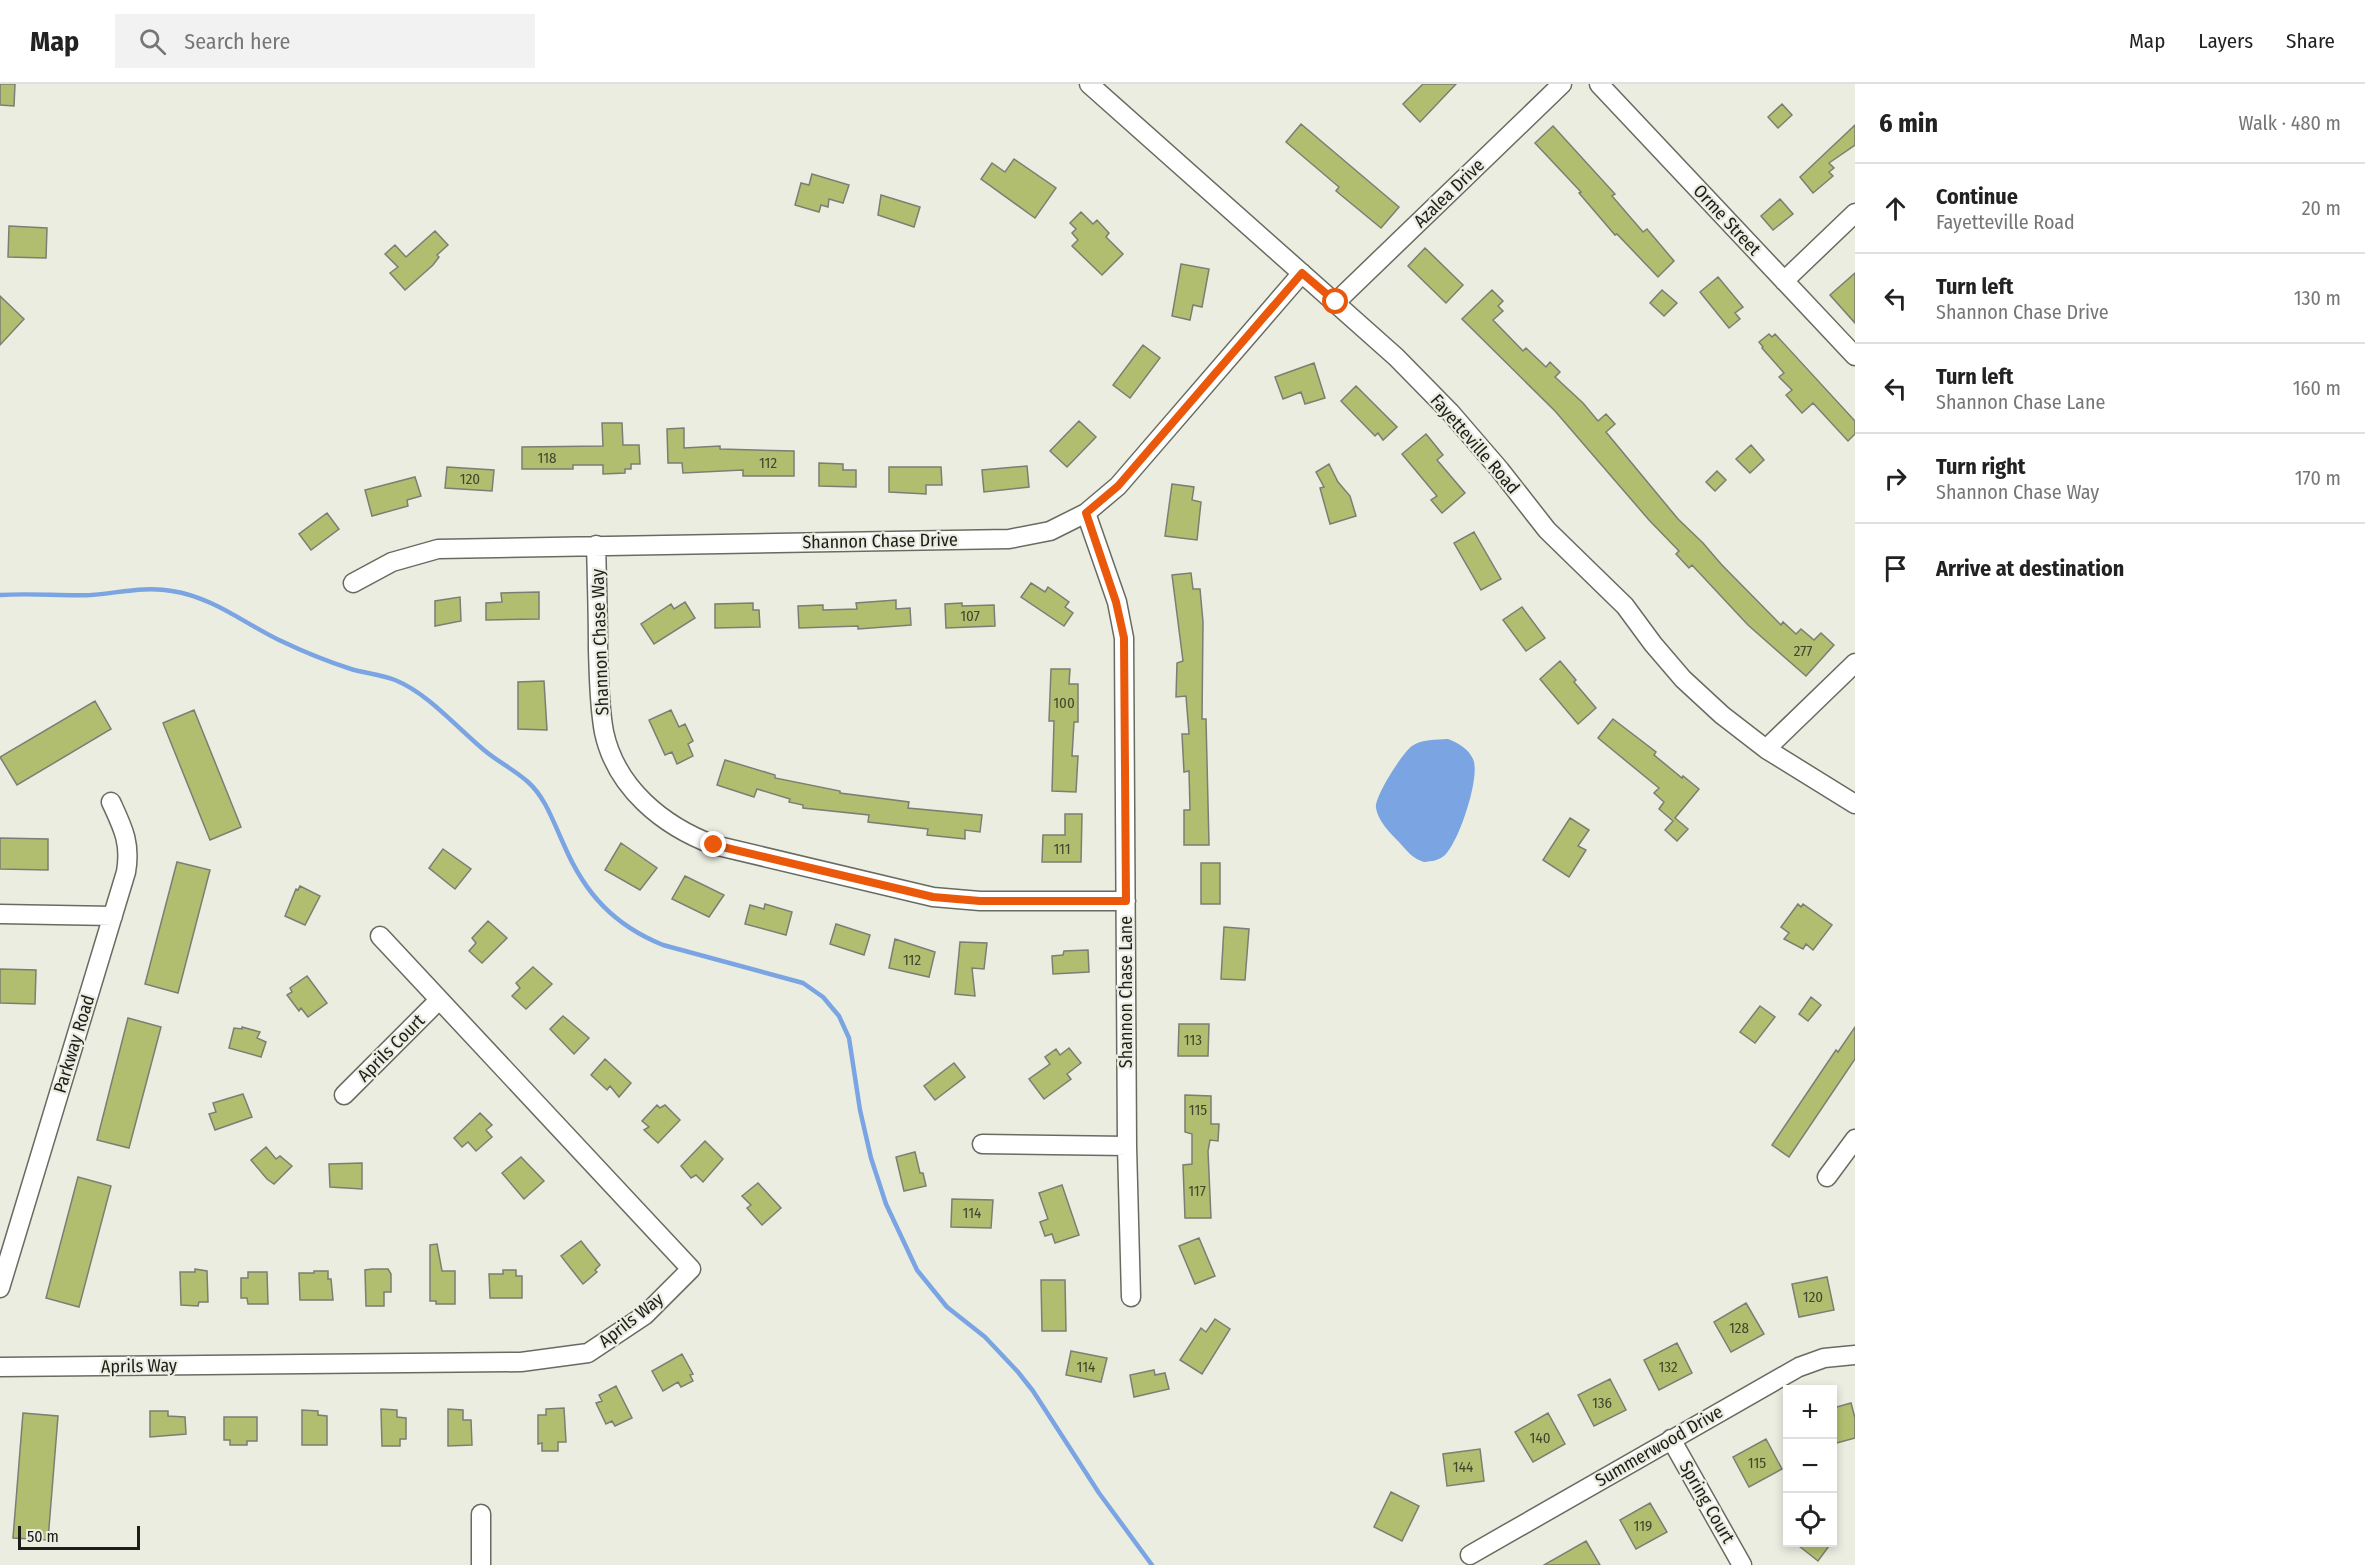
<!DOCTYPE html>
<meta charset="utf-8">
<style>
:root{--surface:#fff;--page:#f2f2f2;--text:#222;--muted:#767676;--line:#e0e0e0}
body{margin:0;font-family:"Fira Sans Condensed",sans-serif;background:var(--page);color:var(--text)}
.controls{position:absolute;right:18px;bottom:18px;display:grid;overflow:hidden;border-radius:0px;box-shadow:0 3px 9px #0003}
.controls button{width:54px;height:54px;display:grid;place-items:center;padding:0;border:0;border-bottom:2px solid var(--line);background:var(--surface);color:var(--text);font:30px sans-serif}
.scale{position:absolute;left:18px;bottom:15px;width:122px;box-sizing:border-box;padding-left:6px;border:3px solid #1d1e19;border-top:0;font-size:16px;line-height:21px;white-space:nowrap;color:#1d1e19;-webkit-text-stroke:4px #ebede1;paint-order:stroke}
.stop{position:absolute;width:18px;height:18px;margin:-14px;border:4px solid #ea580c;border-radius:50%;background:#fff}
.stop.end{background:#ea580c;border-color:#fff;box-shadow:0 2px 6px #0008}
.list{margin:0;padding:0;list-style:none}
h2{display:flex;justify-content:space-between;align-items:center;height:78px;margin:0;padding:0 24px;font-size:26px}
h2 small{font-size:20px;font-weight:400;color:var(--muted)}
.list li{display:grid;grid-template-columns:39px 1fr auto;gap:18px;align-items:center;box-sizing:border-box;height:90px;padding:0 24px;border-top:2px solid var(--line)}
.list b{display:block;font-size:22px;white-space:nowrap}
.list p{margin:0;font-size:20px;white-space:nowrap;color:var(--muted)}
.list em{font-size:20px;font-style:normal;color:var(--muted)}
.icon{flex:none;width:33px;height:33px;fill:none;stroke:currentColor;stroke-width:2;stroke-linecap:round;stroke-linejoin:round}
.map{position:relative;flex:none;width:1855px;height:1481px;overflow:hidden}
header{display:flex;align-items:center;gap:36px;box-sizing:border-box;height:84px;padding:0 30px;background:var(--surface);border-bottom:2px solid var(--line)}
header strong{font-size:28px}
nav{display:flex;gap:33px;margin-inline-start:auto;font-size:21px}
.search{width:420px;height:54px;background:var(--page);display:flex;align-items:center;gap:15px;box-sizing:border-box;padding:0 21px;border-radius:0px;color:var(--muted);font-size:22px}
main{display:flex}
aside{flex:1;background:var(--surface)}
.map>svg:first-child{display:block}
.water{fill:#7ba4e3}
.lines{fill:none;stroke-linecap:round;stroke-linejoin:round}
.stream{stroke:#7ba4e3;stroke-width:4.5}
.building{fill:#b2be6f;stroke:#7c7e73;stroke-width:1.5}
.minor-casing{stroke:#686b60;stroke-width:21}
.minor{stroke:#fff;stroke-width:18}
.route{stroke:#ea580c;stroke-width:8}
.labels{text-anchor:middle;stroke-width:4.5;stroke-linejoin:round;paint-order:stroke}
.number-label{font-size:15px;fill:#42462e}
.street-label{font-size:18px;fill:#1d1e19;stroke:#ebede1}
</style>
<header>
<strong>Map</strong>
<div class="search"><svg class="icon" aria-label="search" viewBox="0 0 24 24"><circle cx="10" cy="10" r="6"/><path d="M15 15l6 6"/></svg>Search here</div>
<nav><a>Map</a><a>Layers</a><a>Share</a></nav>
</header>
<main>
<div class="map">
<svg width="1855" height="1481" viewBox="0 0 1855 1481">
<rect width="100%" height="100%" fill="#ebede1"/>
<path class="water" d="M1448,655c10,4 20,9 25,20 8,17 -14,83 -28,96 -7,6 -13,6 -21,7 -11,-3 -18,-12 -25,-20 -9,-9 -21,-21 -23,-34 -2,-11 27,-56 36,-62 10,-7 24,-6 36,-7z"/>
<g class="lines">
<path class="stream" d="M0,511c30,-2 61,1 91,0 27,-2 55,-9 81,-4 40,6 72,32 107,49 23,11 47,21 72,29 14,4 30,6 44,11 34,14 61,47 89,70 14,12 31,20 44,32 18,16 26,42 36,63 21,49 50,80 99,100l140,38 20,14 16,19 10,22 11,72 11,48 15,46 31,66 30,37 38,30 33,35 15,19 66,102 53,72"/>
</g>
<path class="building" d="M0,0h15l-1,22 -14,-1z
M1423,0h33l-36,38 -17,-18z
M1782,20l10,11 -14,13 -10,-11z
M1301,40l98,83 -18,21 -45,-37 3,-4 -53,-45z
M1855,41v20l-26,18 5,5 -5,4 4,4 -20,17 -13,-16z
M1553,42l62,68 -3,2 31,36 4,-3 27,32 -16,16 -41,-43 -2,1 -36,-42 2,-1 -46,-49z
M1014,75l42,29 -21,30 -54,-39 11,-16 13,9z
M812,90l37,11 -6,18 -14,-4 -1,8 -7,-2 -2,7 -24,-7 6,-22 8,2z
M881,111l39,12 -6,20 -36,-12z
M1780,115l13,15 -20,16 -12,-14z
M1081,128l12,12 4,-4 12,13 -3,4 17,17 -21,21 -30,-29 6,-6 -6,-7 4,-4 -6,-6z
M9,142l38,2 -1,30 -38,-1z
M435,147l13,14 -11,10 2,2 -6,8 -28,25 -15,-17 8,-6 -13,-13 10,-9 11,12z
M1425,164l38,37 -17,18 -38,-37z
M1181,180l28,5 -7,38 -9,-2 -3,15 -18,-4z
M1855,189v50l-25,-28z
M1718,193l25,30 -8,6 5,6 -11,9 -29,-36z
M1492,206l11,11 -5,5 5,5 -10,9 30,31 3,-3 20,19 4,-5 10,10 -5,5 28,26 15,18 8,-7 9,10 -9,8 72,87 25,24 18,21 60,61 2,-3 13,12 5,-5 13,11 7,-7 13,12 -28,31 -58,-51 -56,-60 -3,3 -13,-14 3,-3 -30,-31 -94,-109 -93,-92z
M1662,206l15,13 -13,13 -14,-13z
M0,212l24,23 -24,26z
M1769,250l3,3 3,-3 80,87v13l-7,7 -35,-38 -11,10 -16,-18 6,-5 -13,-13 5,-4 -22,-25 1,-1 -4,-5z
M1143,261l17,13 -30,40 -17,-13z
M1314,279l11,35 -20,6 -4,-12 -18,7 -8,-22z
M1356,302l41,41 -14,13 -5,-7 -3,3 -34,-35z
M1079,337l17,16 -29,30 -17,-16z
M602,339h20l1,22h16l1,19h-9v5h-6v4l-22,1v-9h-30v4h-51v-22l81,-1z
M684,344v20l36,-2v3l74,2v25h-51v-6l-60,3 -1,-10h-14l-1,-34z
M1426,350l17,21 -6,5 28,33 -23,20 -11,-13 6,-4 -35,-42z
M1751,361l13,15 -14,13 -14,-14z
M819,379l24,1v6h13v17l-37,-1z
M1329,380l9,18 12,14 6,20 -26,8 -10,-36 4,-1 -8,-15z
M1027,382l2,21 -45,5 -2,-22z
M447,383l47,3 -2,21 -47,-3z
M889,383h52l1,18h-16v9l-37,-2z
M1717,387l9,9 -11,11 -9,-9z
M415,393l6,19 -14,4 1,6 -36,10 -7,-26z
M1172,400l22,3 -2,13 9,2 -4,38 -32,-4z
M327,429l12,16 -28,21 -12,-16z
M1474,448l27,47 -20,11 -27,-47z
M1191,489l2,16h7l3,33 -1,97h4l3,126h-25v-35h6l-1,-39 -5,1 -2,-38h7l-3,-38 -10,1 1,-34 6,-2 -11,-86z
M1031,499l14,9 3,-5 21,15 -4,5 8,6 -9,13 -43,-29z
M539,508v27l-53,1v-17l16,-1 -1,-9z
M460,513l1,24 -26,5v-25z
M896,516v9l14,-1 1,17 -53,4v-3l-59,2 -1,-22 25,-1v5l34,-1 -1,-6z
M685,518l10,16 -41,26 -13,-20 30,-20 3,5z
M753,519v7h6l1,17 -45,1v-24z
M962,519v3l32,-1 1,21 -49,2 -1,-24z
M1522,523l23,31 -19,13 -23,-31z
M1560,577l16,19 -2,2 22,26 -18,16 -38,-45z
M1051,585h19l-1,15h9v38h-4l-2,34h6l-2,36 -24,-1 2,-70h-5z
M544,597l3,49 -29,-1v-47z
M95,617l16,28 -94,56 -17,-28z
M194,626l47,117 -31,13 -47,-117z
M671,626l8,17 6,-3 8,17 -5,3 5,12 -16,8 -5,-12 -7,3 -16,-35z
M1613,635l43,33 -2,3 28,23 1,-2 16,13 -24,29 13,11 -11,12 -12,-11 8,-9 -14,-12 5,-7 -10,-9 5,-5 -61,-50z
M725,676l50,15v3l65,13v2l69,9 -1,6 74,7 -2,17 -15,-2v9l-38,-4 1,-6 -60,-7 1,-7 -66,-7v-3l-14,-3 1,-3 -33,-10 -3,8 -37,-12z
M1065,730h17l-1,48h-39l1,-27h22z
M1570,734l19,12 -11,16 8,4 -17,27 -26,-17z
M0,754l48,1v31l-48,-1z
M621,759l36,25 -17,22 -35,-20z
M443,765l28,20 -16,20 -26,-21z
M177,778l33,8 -32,123 -33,-9z
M1201,779h19v41h-19z
M685,792l39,19 -15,22 -37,-18z
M300,802l20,10 -15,29 -20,-9 11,-27 2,1z
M765,820l27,8 -6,23 -41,-11 5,-19 14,4z
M1798,820l3,3 2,-3 29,21 -19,25 -7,-6 -3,5 -19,-10 5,-6 -8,-6z
M488,837l19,17 -25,25 -13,-12 7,-8 -4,-5z
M836,840l34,11 -6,20 -34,-11z
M1224,843l25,2 -4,51 -24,-1z
M895,855l40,13 -6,25 -40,-9z
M960,858l27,1 -3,26 -12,-1 3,28 -20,-2z
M1088,866l1,22 -36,2 -1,-18 11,-1 1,-4z
M533,883l19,17 -26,25 -14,-13 8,-8 -4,-5z
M0,885l36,1 -1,34 -35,-1z
M307,892l20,27 -19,14 -7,-9 -2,3 -12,-16 5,-3 -2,-4z
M1811,913l10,8 -13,16 -9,-7z
M1760,922l15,11 -20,26 -15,-11z
M563,932l26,22 -15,16 -24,-25z
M128,934l33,9 -32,121 -32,-8z
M1179,940h30l-1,32h-30z
M242,943l18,5 -3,6 9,4 -5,15 -32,-9 5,-20 8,1z
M1855,943v32l-66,98 -17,-12 64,-95 2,2z
M1069,964l12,15 -14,11 4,5 -27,20 -15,-20 21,-15 -5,-7 11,-8 4,6z
M605,975l26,24 -12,14 -9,-11 -3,4 -16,-15z
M954,979l11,14 -30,23 -11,-14z
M243,1010l9,23 -37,13 -6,-16 7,-2 -3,-9z
M1185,1011l26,1v28h8l-1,17 -8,-1 -2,11 3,67h-26l-2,-53 9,-1v-30l-7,-2z
M657,1021l3,3 5,-3 15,15 -22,23 -14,-13 5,-3 -7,-6z
M480,1029l12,12 -6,5 6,7 -16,14 -8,-9 -6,5 -8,-9z
M705,1057l18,18 -20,23 -7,-7 -5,3 -10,-12z
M266,1063l10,12 4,-3 12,10 -18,18 -7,-5 -16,-19z
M915,1068l5,21h3l3,13 -22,5 -8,-34z
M521,1073l23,24 -20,18 -22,-26z
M362,1079v26l-32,-2 -1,-23z
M78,1093l33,9 -32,121 -33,-9z
M758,1099l23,25 -19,17 -15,-17 4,-3 -9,-9z
M1062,1101l17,50 -24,8 -3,-9 -7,2 -5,-14 8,-3 -9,-26z
M952,1115l41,1 -2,28 -40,-1z
M1199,1154l16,38 -20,8 -16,-38z
M581,1157l19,24 -5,5 2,2 -14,12 -22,-28z
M437,1160l5,27h13v33h-19v-3h-6v-56z
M195,1185l12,2 1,31h-9l-1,4 -17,-1 -1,-33h15z
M372,1185h16l3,5v18h-7v14h-18l-1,-36z
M503,1186h13v6h6v22h-32l-1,-24h14z
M314,1187h14v8h3l2,21h-33l-1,-27h15z
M248,1188h19l1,32h-20l-1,-6h-6v-20h7z
M1827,1193l7,33 -35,7 -7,-33z
M1041,1196h24l1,51h-24z
M1746,1219l18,31 -33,18 -17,-30z
M1215,1235l15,10 -28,45 -22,-14 21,-32 5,4z
M1677,1259l15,30 -33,17 -15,-30z
M1071,1267l36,7 -6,24 -35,-7z
M682,1270l11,20 -3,1 3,6 -12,6 -3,-5 -15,9 -11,-20z
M1154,1286l1,5 10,-2 4,16 -35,8 -4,-22z
M1610,1295l16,31 -32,16 -16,-31z
M616,1302l16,32 -17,8 -3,-5 -6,3 -10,-21 6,-2 -3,-6z
M1851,1319l4,15v20l-22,6v-36z
M564,1324l2,34h-8v9h-16v-8l-4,1v-29h8v-6z
M381,1325l16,1v7l9,1v21h-6v7h-18z
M448,1325l15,1v10h8l1,25 -24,1z
M302,1326l16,1v4l9,1v29h-25z
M150,1327h18v5l17,1 1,17 -36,3z
M23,1329l35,3 -10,124 -35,-2z
M1548,1329l17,31 -32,18 -18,-30z
M224,1333h33v24h-10v4h-17v-5h-6z
M1766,1355l16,30 -33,18 -16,-30z
M1480,1365l4,32 -37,5 -4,-32z
M1391,1408l28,14 -17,35 -28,-14z
M1650,1419l17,29 -31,17 -16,-29z
M1586,1457l14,24h-56z
M1794,1458h38l-14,19z"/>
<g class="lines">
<defs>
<path id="minor" d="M1089,0l307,273 54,55 50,58 47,60 78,76 28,38 30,35 39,36 44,34 89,55
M1599,0l256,272
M1784,197l71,-68
M1336,218l226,-218
M1086,429l31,89 7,36 3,508 4,151
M596,461c1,35 2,70 2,105 1,28 1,55 6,82 12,56 59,94 110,113l219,52 47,4h146
M353,499l39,-21 46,-13 571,-10 41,-8 36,-18 32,-27 184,-213
M1766,665l89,-86
M0,830l113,2
M344,1011l95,-95
M982,1060l145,2
M1827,1093l28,-38
M0,1204l126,-416c5,-29 -3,-44 -15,-70
M0,1283l521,-5 67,-9 57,-38 46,-46 -311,-333
M1671,1355l71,126
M1470,1471l329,-188 25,-9 31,-3
M481,1481v-51"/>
</defs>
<use href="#minor" class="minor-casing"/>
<use href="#minor" class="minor"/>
</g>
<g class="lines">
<path class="route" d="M714,761l219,52 47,4h146l-2,-263 -8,-36 -30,-89 32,-27 184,-213 34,29"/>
</g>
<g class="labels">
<g class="number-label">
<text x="547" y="379">118</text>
<text x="768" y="384">112</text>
<text x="470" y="400">120</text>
<text x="970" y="537">107</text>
<text x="1803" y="572">277</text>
<text x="1064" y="624">100</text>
<text x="1062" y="770">111</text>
<text x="912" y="881">112</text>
<text x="1193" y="961">113</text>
<text x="1198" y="1031">115</text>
<text x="1197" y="1112">117</text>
<text x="972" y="1134">114</text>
<text x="1813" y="1218">120</text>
<text x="1739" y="1249">128</text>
<text x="1086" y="1288">114</text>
<text x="1668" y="1288">132</text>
<text x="1602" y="1324">136</text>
<text x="1540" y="1359">140</text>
<text x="1757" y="1384">115</text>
<text x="1463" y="1388">144</text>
<text x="1643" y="1447">119</text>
</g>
<g class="street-label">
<text transform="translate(1449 109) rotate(-44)" y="6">Azalea Drive</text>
<text transform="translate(1727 136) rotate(47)" y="6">Orme Street</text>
<text transform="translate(1475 360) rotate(49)" y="6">Fayetteville Road</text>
<text transform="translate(880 457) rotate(-1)" y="6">Shannon Chase Drive</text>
<text transform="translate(600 558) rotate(-92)" y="6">Shannon Chase Way</text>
<text transform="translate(1126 908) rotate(-90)" y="6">Shannon Chase Lane</text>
<text transform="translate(74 960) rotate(-73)" y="6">Parkway Road</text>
<text transform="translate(391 964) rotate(-45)" y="6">Aprils Court</text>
<text transform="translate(631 1236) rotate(-38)" y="6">Aprils Way</text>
<text transform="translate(139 1282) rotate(-1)" y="6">Aprils Way</text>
<text transform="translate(1659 1362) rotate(-30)" y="6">Summerwood Drive</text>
<text transform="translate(1707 1418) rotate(60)" y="6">Spring Court</text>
</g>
</g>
</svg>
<div class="controls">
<button>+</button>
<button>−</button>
<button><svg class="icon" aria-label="locate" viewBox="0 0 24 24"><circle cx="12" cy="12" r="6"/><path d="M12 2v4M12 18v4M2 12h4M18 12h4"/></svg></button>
</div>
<div class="scale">50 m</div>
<div class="stop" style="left:1336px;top:218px"></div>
<div class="stop end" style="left:714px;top:761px"></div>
</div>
<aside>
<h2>6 min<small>Walk · 480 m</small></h2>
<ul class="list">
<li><svg class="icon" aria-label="ahead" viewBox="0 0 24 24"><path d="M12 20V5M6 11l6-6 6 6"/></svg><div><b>Continue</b><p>Fayetteville Road</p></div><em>20 m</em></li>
<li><svg class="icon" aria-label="left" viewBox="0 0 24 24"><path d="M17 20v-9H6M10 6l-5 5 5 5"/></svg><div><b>Turn left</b><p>Shannon Chase Drive</p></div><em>130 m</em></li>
<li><svg class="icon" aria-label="left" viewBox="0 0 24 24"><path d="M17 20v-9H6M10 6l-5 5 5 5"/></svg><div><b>Turn left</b><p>Shannon Chase Lane</p></div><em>160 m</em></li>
<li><svg class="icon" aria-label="right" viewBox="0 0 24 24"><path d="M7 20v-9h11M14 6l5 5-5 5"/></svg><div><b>Turn right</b><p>Shannon Chase Way</p></div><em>170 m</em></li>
<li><svg class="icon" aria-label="arrive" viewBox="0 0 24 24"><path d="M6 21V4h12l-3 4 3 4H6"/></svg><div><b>Arrive at destination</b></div></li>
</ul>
</aside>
</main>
